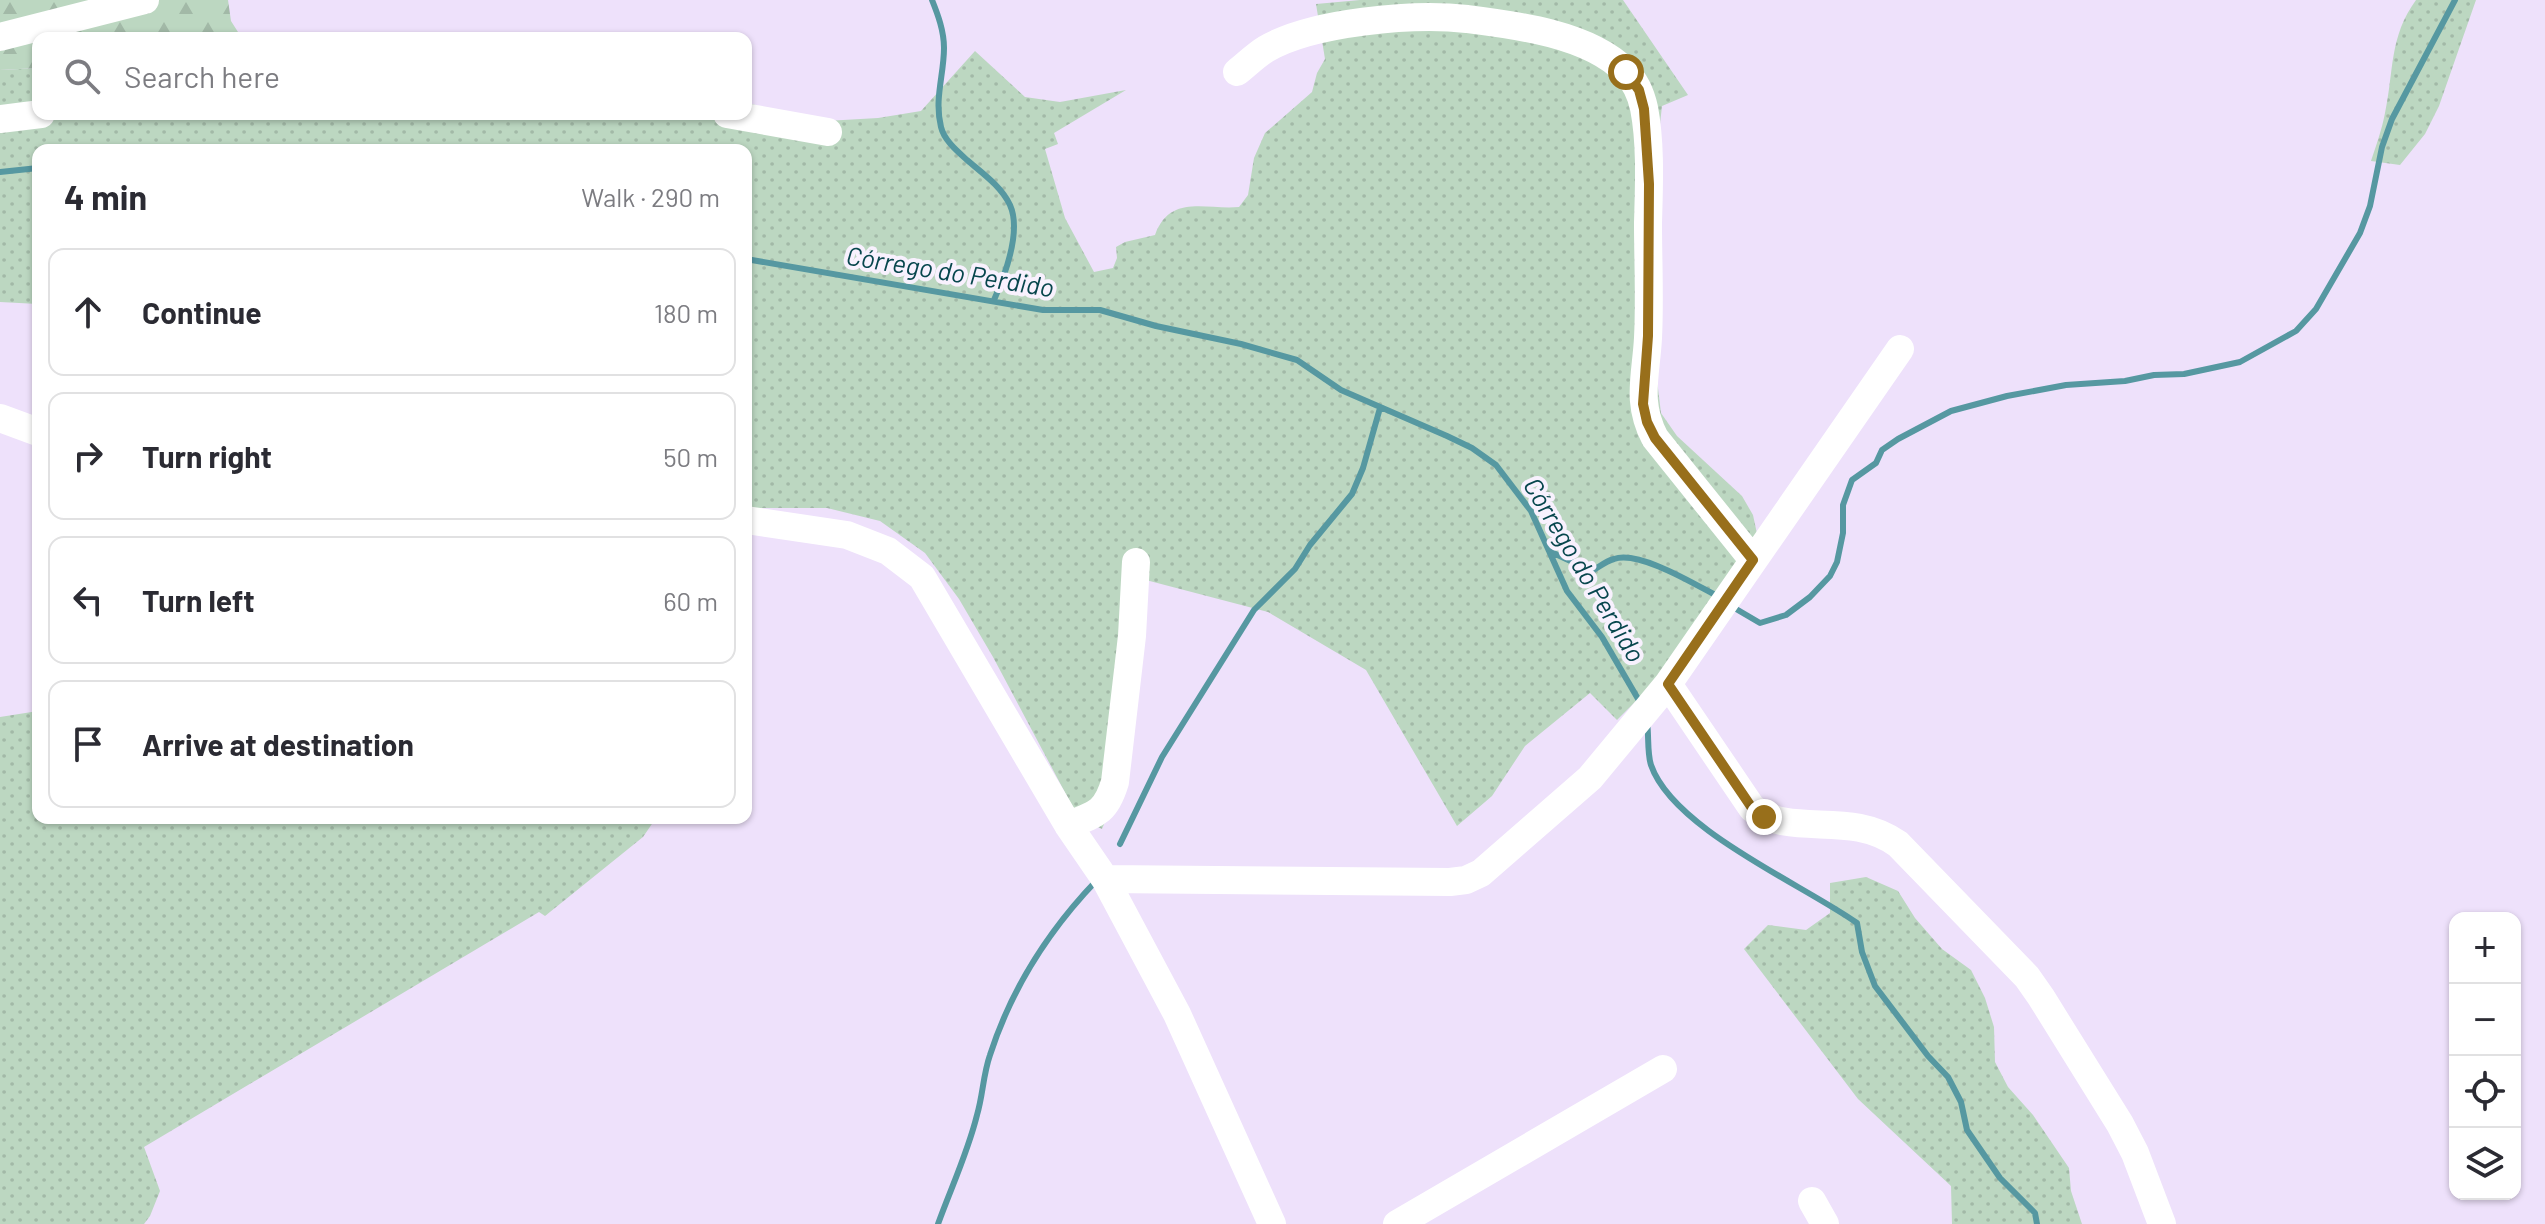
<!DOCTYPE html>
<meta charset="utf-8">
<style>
:root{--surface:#fff;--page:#f7f7f7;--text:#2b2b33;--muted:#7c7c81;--line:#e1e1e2}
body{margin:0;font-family:Barlow,sans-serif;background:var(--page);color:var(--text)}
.controls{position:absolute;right:24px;bottom:24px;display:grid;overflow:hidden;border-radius:16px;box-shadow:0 2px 6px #0004}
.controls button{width:72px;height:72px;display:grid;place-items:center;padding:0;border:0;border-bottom:2px solid var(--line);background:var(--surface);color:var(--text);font:40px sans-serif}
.stop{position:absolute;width:24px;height:24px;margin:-18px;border:6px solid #986f1b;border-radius:50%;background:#fff}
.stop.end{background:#986f1b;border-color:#fff;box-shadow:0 2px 8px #0008}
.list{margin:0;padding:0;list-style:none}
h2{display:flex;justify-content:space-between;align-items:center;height:104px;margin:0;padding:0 32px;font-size:34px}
h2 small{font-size:26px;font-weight:400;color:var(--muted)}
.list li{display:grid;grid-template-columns:52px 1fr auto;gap:24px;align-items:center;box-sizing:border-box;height:128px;margin:0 16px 16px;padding:0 16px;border:2px solid var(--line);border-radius:16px}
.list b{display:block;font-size:30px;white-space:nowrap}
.list em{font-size:26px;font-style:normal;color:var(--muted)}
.icon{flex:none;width:44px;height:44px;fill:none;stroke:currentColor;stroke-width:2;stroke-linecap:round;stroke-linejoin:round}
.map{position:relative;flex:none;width:2545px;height:1224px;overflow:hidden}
.search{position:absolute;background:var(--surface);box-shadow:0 2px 6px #0004;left:32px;top:32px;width:720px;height:88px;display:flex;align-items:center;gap:20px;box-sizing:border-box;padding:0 28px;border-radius:16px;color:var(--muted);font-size:30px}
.panel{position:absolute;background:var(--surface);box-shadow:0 2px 6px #0004;left:32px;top:144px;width:720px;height:680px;border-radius:16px}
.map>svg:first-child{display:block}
.grass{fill:url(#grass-dots)}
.forest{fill:url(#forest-firs)}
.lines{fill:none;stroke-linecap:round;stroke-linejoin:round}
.stream{stroke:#5698a1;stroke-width:6}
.minor{stroke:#fff;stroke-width:28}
.route{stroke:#986f1b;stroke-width:10}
.labels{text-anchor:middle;stroke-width:8;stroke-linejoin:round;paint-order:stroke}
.water-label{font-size:26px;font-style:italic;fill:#07464d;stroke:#f8f1fe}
</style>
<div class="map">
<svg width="2545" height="1224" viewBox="0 0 2545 1224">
<defs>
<pattern id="grass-dots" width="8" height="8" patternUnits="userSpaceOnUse" patternTransform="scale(2)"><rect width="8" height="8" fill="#bcd7c1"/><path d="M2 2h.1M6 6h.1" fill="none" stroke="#a2b9a7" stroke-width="1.8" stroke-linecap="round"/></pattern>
<pattern id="forest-firs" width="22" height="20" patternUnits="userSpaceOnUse" patternTransform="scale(2)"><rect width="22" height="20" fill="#bcd7c1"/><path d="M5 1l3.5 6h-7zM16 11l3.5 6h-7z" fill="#a2b9a7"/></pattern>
</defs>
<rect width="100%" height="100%" fill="#eee1fb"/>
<path class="grass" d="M1360,0h263l65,95 -26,11 -3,27 -3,239 5,41 16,23 65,60 11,19 6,28 -95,130 -47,47 -27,-27 -65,53 -33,50 -35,30 -91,-156 -98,-58 -126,-33 -23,209 -17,41 -24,-12 -85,-160 -34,-58 -34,-46 -45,-32 -53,-13h-81v-358h-708v154l-38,-2v-232l38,-2v46h708v-12l62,20 70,-4 43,-7 54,-60 50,46 35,5 66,-12 -72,43 4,11 -13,5 20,69 29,54 19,-4 4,-10 -1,-11 9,-5 30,-7c15,-41 50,-25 84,-28l9,-12 6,-37 11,-25 47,-41 5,-19 8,-14 -9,-55z
M2416,0h60l-37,106 -14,28 -25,31 -29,-4c5,-15 11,-32 14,-48 9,-42 4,-76 31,-113z
M230,31l36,7h-115l10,-4z
M38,711v107h618l-13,19 -98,79 -6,-4 -395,235 16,44 -10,25 -6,8h-144v-507z
M1866,877l32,14 17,27 27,31 29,21 14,28 9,29 1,35 13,25 25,28 36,53 2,23 11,33h-130l-1,-38 -93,-87 -114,-150 24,-24 38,5 24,-17v-30z"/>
<path class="forest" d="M0,0h228l3,21 7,11 -77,2 -10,4h-113v30l-38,2z"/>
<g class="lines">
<path class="stream" d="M932,0c6,15 12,31 12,48 0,27 -10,51 -3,79 3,13 16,24 26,33 15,13 34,26 43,45 12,27 -5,70 -16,95
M0,172l38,-4
M746,259l297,51h57l56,16 85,18 56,16 44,30 106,46 25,12 24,17 35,46 36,80 35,46 39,67
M1549,551l43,20c7,-4 14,-10 22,-12 25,-9 82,26 105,38
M1731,606l29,17 26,-8 24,-18 20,-21 7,-14 6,-29v-28l9,-25 24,-17 6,-13 16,-11 53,-28 56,-15 59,-11 59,-4 29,-6 30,-1 56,-12 56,-31 20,-22 44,-76 10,-27 12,-59 10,-28 63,-119
M1647,722c2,13 0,31 4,43 22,64 151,119 206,158l5,29 13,34 53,70 20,21 13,25 6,28 33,48 35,35 2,11
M1120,844l42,-87 92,-147 41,-41 15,-24 42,-51 11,-26 17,-60
M938,1224c13,-36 30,-72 39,-109 6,-20 6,-40 13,-60 21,-65 59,-125 107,-175"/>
<path class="minor" d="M0,37l145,-37
M1237,72c9,-7 19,-17 29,-23 46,-27 147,-36 201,-30 48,6 122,15 158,52 10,10 16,23 19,37 7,36 5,78 4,115 0,38 2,77 0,115 -2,38 -12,64 7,100l98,122
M727,114l101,18
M0,119l41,-5
M0,418l38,14
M746,520l101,15 41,16 34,26 146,248 37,54 72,135 95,210
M1668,684l84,124c41,31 97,1 146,36l129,133 14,20 79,127 15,29 27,71
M1068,825c29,-11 38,-13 47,-43l17,-146 4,-74
M1105,879l345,3 16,-2 15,-7 109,-95 78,-94 232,-335
M1812,1201l13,23
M1397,1224l266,-155"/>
</g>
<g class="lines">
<path class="route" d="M1626,72l13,18 5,19 5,75 -1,152 -5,68 4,18 8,16 98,122 -85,124 84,124 12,9"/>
</g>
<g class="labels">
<g class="water-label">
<text transform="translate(950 272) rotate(9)" y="9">Córrego do Perdido</text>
<text transform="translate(1584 570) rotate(59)" y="9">Córrego do Perdido</text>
</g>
</g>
</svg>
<div class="controls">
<button>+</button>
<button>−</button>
<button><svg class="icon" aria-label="locate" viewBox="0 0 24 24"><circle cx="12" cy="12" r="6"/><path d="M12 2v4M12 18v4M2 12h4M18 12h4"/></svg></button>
<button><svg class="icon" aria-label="layers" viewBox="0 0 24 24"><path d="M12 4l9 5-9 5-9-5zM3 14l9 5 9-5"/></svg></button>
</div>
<div class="stop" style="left:1626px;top:72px"></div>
<div class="stop end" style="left:1764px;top:817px"></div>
<div class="search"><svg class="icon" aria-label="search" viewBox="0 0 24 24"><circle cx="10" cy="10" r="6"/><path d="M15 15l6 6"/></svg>Search here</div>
<section class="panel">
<h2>4 min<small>Walk · 290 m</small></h2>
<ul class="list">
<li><svg class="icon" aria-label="ahead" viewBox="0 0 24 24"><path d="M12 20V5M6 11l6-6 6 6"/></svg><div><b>Continue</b></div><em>180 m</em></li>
<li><svg class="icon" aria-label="right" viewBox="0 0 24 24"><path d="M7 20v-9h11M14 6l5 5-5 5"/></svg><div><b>Turn right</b></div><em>50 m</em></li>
<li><svg class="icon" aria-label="left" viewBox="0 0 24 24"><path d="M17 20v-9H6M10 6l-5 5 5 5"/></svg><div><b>Turn left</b></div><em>60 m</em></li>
<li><svg class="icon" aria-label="arrive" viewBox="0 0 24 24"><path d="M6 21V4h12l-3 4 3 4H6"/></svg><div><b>Arrive at destination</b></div></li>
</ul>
</section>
</div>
